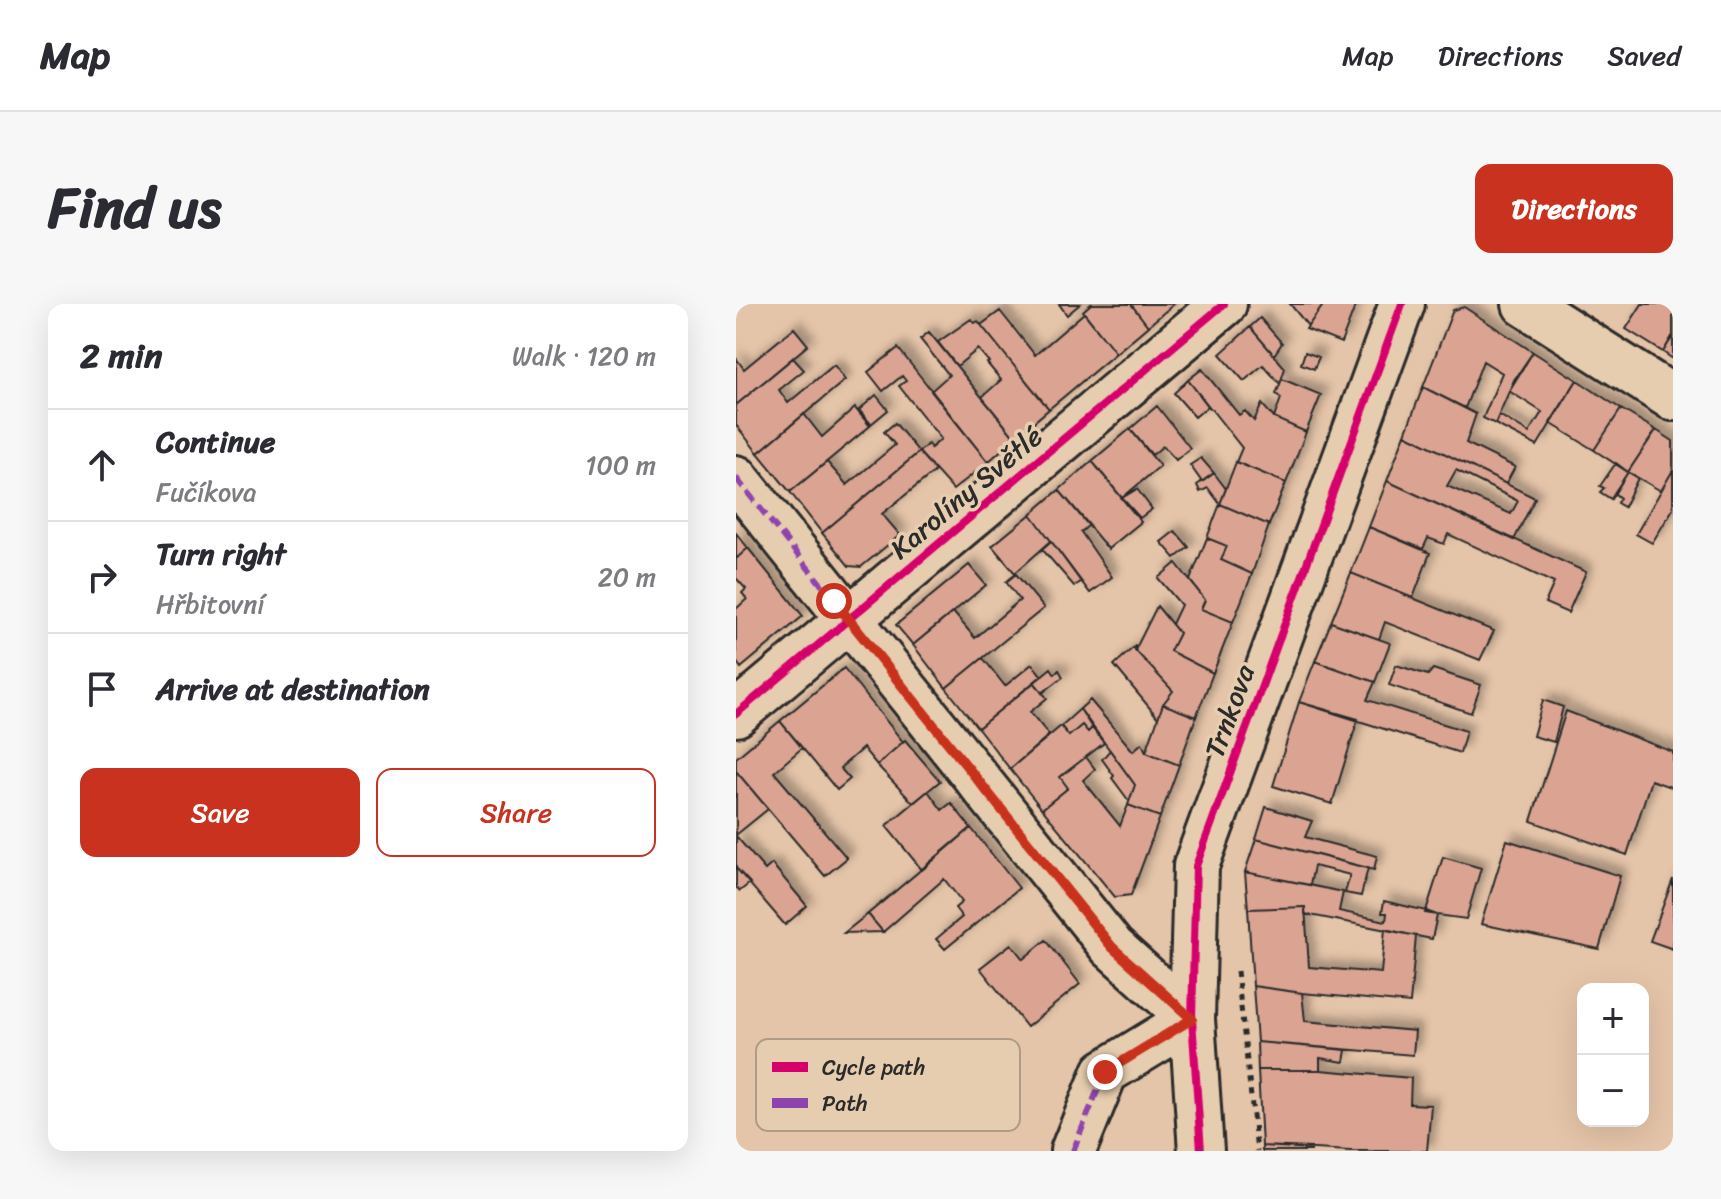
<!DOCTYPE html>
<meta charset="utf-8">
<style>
:root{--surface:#fff;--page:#f7f7f7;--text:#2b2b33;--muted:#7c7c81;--line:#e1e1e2;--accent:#c8321e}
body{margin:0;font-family:Sriracha,sans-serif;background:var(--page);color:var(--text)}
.controls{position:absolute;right:24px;bottom:24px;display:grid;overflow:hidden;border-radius:16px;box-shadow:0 8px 32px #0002}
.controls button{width:72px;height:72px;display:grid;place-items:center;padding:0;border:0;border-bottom:2px solid var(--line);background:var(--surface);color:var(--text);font:40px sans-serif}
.stop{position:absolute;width:24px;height:24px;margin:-18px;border:6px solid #c8321e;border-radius:50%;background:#fff}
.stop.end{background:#c8321e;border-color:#fff;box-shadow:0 2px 8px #0008}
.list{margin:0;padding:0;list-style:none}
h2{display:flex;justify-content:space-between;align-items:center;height:104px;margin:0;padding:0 32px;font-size:34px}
h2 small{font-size:26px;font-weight:400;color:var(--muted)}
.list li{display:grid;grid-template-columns:52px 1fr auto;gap:24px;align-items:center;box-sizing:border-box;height:112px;padding:0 32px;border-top:2px solid var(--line)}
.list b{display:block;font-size:30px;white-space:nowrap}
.list p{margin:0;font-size:26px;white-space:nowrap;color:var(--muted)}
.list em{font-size:26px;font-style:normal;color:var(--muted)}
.actions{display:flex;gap:16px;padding:24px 32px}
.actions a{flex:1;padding:18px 0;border:2px solid var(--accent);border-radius:16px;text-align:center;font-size:28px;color:var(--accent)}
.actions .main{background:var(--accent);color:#fff}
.icon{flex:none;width:44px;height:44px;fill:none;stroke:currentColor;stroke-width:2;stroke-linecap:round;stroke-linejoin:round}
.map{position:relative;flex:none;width:937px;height:847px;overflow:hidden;border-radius:16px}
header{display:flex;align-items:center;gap:48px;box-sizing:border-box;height:112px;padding:0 40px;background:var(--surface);border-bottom:2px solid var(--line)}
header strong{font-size:38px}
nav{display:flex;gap:44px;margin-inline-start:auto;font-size:28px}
.intro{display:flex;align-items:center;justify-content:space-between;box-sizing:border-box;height:192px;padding:0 48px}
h1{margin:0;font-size:56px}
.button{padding:20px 36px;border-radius:16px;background:var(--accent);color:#fff;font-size:28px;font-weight:700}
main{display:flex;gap:48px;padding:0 48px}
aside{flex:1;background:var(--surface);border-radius:16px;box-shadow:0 8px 32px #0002}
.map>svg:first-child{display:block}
.building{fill:#dba492;stroke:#2b2b2b;stroke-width:2;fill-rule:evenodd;filter:url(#shadow)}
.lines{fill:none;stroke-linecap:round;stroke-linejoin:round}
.street-casing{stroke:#2b2b2b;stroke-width:50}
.path{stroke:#2b2b2b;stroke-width:5;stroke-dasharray:6 6;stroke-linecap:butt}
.street{stroke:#e7cdaf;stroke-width:44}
.quiet{stroke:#8e44ad;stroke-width:6;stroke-dasharray:12 6;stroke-linecap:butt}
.cycleway-casing{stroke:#e7cdaf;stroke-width:13}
.cycleway{stroke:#d6006c;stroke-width:8}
.route{stroke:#c8321e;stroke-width:10}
.labels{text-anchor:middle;stroke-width:7;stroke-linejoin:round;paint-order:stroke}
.street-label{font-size:28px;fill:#2b2b2b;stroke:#e7cdaf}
.key{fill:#e7cdaf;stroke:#af9c87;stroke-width:2}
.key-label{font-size:22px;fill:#2b2b2b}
</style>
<header>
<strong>Map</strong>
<nav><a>Map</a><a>Directions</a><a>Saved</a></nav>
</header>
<div class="intro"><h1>Find us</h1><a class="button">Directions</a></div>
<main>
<aside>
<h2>2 min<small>Walk · 120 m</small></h2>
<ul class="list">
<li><svg class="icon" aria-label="ahead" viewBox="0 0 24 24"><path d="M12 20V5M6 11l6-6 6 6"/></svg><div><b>Continue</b><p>Fučíkova</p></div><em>100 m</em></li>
<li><svg class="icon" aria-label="right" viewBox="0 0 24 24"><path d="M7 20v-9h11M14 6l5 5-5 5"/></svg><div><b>Turn right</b><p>Hřbitovní</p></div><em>20 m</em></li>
<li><svg class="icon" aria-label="arrive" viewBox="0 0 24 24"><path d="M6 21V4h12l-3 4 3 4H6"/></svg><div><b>Arrive at destination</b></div></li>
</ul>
<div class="actions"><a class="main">Save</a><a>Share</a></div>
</aside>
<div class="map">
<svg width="937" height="847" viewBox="0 0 937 847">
<defs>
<filter id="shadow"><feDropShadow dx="7" dy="-7" stdDeviation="4" flood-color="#0004"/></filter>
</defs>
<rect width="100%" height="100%" fill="#e5c5a9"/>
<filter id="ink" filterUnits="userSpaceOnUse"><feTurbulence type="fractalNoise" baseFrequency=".0125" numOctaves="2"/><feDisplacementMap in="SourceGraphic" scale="16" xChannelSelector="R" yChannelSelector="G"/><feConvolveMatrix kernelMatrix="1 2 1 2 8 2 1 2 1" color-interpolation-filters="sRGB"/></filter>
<g filter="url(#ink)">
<path class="building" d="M323,0h21l-13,11z
M355,0h40l17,22 -32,27 -33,-42z
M395,0h43l-26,22z
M554,0h34l-16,22z
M588,0h32l-15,39 -35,-14z
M906,0h31v31l-10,17 -37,-23z
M728,3l69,45 -19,28 -19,44 -12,-6 19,-45 -19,-12 -18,47 -42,-21 30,-77z
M264,7l35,44 49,-42 32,40 -67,56 -68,-84z
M524,14l22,25 -8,12 -24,-28z
M235,15l4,4 3,-2 3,4 68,84 -34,29 -33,-41 19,-17 -14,-17 2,-1 -11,-13 -21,17 -19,-24z
M514,23l35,41 -5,16 -17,-19 -19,16 -24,-27z
M58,24l14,17 -72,60v-47l8,11z
M193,28l86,106 -27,24 -57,-71 18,-16 -29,-36z
M937,32v23l-10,-7z
M162,44l90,114 -35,28 -34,-38 9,-8 3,4 10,-9 -42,-53 7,-5 -4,-5 -19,15 -15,-19z
M569,48l14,5 -5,12 -13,-5z
M797,48l44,28 -40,66 -42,-22 4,-9 30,18 13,-21 -33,-21z
M57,54l11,12 -25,20 9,13 46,-38 11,15 -87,73 -22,-28v-20z
M466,65l37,46 6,-4 9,10 8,-17 12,14 32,14 -20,51 -50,-21 6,-14 -54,-68z
M546,75l39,16 -15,37 -32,-14 7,-20 -5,-4z
M452,76l20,26 -13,11 -21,-24z
M841,76l44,29 -27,41 -44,-27z
M687,83l53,27 -10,29 49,24 -9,17 -101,-50z
M140,91l12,15 -17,14 -12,-14z
M421,102l33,42 -14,12 -13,-14 -11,9 -22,-26z
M119,104l15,18 -80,66 -32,-39 46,-39 18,23z
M885,105l35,21 -28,42 -34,-22z
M159,119l24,29 -97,81 -32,-41 37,-30 20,23 48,-40 -11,-13z
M394,125l30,37 -38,32 -30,-37z
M920,126l17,11v29l-12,21 -33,-19z
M669,130l130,64 -21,42 -127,-59zM720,166l62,31 -7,13 -64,-28z
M183,148l16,19 -53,43 18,21 -39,32 -12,-1 -27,-33z
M465,154l13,15 -12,9 -12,-17z
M356,157l49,61 -33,27 -49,-59z
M500,158l50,21 -17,42 -49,-21z
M880,159l12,9 -17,27 -11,-7 4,-4 -4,-2z
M937,166v39l-21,34 -16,-9z
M892,168l10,6 -14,29 -7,-4 3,-5 -6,-5z
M478,169l12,16 -6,15 -12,-16 -8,4 -3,-7z
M651,177l199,91 -18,41 -23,-10 9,-20 -106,-49 -4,10 -16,-6 -5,11 -54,-22z
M401,185l15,20 -12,9 -18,-20z
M323,186l30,35 -8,7 31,45 -22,16 -59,-79z
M484,200l49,21 -17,49 -31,-14 6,-14 -20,-8z
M295,210l20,27 -36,32 -23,-27z
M633,223l61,26 -17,45 -62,-25z
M439,227l14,16 -14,11 -14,-16z
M0,229l12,15 -12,11z
M471,234l20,8 -6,14 31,14 -19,48 -32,-13 4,-9 -15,-20z
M315,237l30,41 -7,4 -32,-37z
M12,244l55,68 -62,52 -5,-7v-52l11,-10 -5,-6 4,-4 -10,-11v-19z
M440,259l29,37 -4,9 32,13 -20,51 -43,-22 9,-18 -7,-9 9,-19 -23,-27z
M233,261l17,20 -73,60 -17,-20z
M615,269l143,58 -14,29 -95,-38 -6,17 -48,-17z
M280,270l28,34 -98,80 -33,-43 40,-33 22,26 45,-38 -14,-18z
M421,302l22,27 -9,18 43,22 -17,44 -33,-13 10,-13 -38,-41z
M595,318l59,21 -15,39 -60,-21z
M399,342v4l38,41 -10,13 -5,14 -44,-53z
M247,354l22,28 27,-22 10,12 -64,52 -32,-40z
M579,357l60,21 -8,18 99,31 -6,22 -161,-51z
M660,361l32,10 5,-6 48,16 -10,28 -82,-28z
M108,364l59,74 -26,23 -14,-17 -23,20 10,11 -13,11 -57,-69z
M315,364l4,6 4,-4 4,7 -21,16 -8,-11z
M298,378l13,16 -17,14 19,23 -39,34 -32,-41z
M354,396l43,51 9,-8 4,9 33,13 -19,52 -32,-12 7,-20 -55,-76z
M807,396l20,7 -9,35 -21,-6z
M563,398l59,17 -26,85 -59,-18z
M427,400l33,13 -17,48 -33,-13z
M344,405l12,19 -4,4 -6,-7 -13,11 -8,-10z
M830,407l107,41v36l-22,-8 -24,75 -96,-34z
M44,417l22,27 -28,24 73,86 -22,18 -89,-105v-13z
M346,421l6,7 4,-4 12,15 -44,34 8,11 -26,21 -32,-40 51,-43 8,10z
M169,436l35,41 -27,22 -36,-38z
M374,446l25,35 -6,16 -17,-23 2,-2 -12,-17z
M350,453l9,12 -12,11 37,46 8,-21 32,12 -29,78 -16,2 -73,-88 26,-21 -8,-11z
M0,467l32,38 -32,26z
M192,487l14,19 9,-7 20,25 -49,42 -36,-44z
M530,503l46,14 -7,16 72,19 -3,14 -118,-31z
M235,524l48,60 -74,61 -9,-10 26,-22 -7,-9 7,-6 -18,-23 -61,53 -15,-18z
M0,532l29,34 7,-6 35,42 -22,19 -49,-57z
M520,535l112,29 -7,28 -16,-3 5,-18 -36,-9 -4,19 -65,-13z
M771,536l113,36 -21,73 -118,-25z
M707,553l38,11 -15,51 -29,-4 -11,-4z
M0,564l14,15 -10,8 -4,-4z
M509,568l98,20 -4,19 47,10 1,-8h-5l2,-12 42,10 -1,2 12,2 -5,24 -127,-25v-7l-57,2z
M937,575v70l-23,-8z
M569,603l4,60 72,6 4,-44 31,7 -6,67 -108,-10 -49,-7 -5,-77z
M132,610l15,18 -39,1z
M310,636l34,44 -53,43 -47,-59 31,-24 12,15z
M517,682l49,7 3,28 110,10 -2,24 -156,-13z
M521,738l89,8 -2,12 -24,-4v12h-62z
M522,766h62l91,8 -1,26 21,1 -4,46h-77l-88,-5z
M526,842l49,2v3h-49z"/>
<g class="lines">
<defs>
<path id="street" d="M789,0l148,94
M0,174l376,469 80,72
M0,410l488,-410
M337,847l32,-79 87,-53
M465,847l-9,-132 4,-153 206,-562"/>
</defs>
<use href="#street" class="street-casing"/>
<path class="path" d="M501,667l20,180"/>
<use href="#street" class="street"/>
<path class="quiet" d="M0,174l376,469 80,72
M337,847l32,-79 87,-53"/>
<defs>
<path id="cycleway" d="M0,410l488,-410
M465,847l-9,-132 4,-153 206,-562"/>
</defs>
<use href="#cycleway" class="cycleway-casing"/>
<use href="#cycleway" class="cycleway"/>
</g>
</g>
<g class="lines" filter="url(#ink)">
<path class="route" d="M98,297l278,346 80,72 -87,53"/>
</g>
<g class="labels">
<g class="street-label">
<text transform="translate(230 188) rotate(-40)" y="10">Karolíny Světlé</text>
<text transform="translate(493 407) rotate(-70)" y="10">Trnkova</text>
</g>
</g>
<rect x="20" y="735" width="264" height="92" rx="12" class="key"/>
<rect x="36" y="758" width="36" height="10" fill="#d6006c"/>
<rect x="36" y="794" width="36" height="10" fill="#8e44ad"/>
<g class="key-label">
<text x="86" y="771">Cycle path</text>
<text x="86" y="807">Path</text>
</g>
</svg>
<div class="controls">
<button>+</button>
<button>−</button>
</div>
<div class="stop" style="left:98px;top:297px"></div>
<div class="stop end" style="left:369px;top:768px"></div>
</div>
</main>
